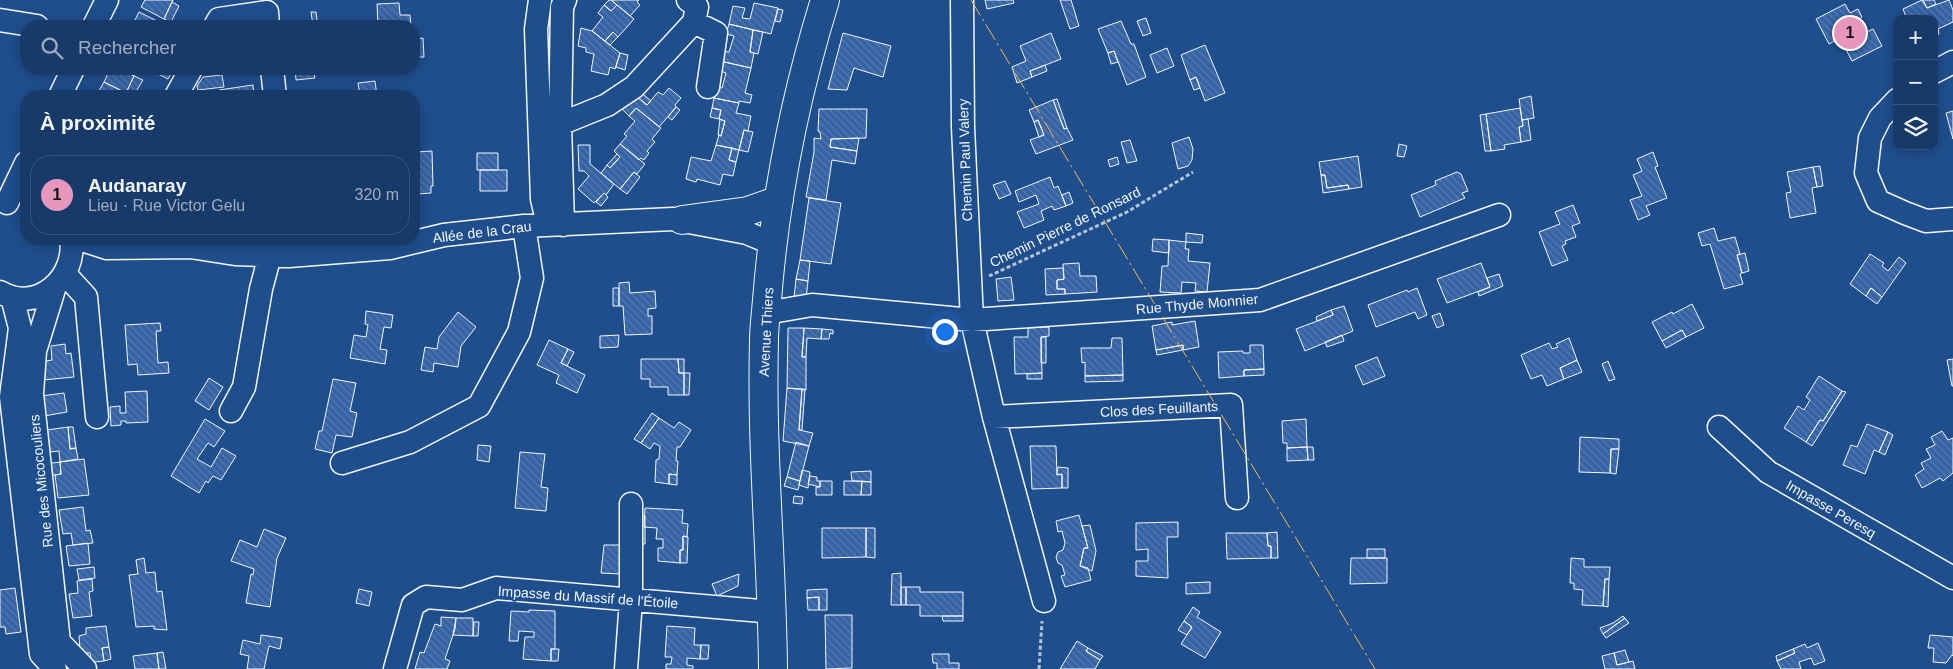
<!DOCTYPE html>
<html lang="fr">
<meta charset="utf-8">
<style>
:root{--surface:#173a69;--page:#20416f;--text:#f1f3f6;--muted:#9eadc0;--line:#36547d;--accent:#e797bd}
body{margin:0;font-family:Arial,sans-serif;background:var(--page);color:var(--text)}
.controls{position:absolute;right:15px;top:15px;display:grid;overflow:hidden;border-radius:10px;box-shadow:0 2px 12px #0003}
.controls button{width:45px;height:45px;display:grid;place-items:center;padding:0;border:0;border-bottom:1px solid var(--line);background:var(--surface);color:var(--text);font:25px sans-serif}
.you{position:absolute;left:944px;top:331px;width:18px;height:18px;margin:-12px;border:4px solid #fff;border-radius:50%;background:#1a73e8;box-shadow:0 0 0 8px #1a73e833}
.badge{display:grid;place-items:center;width:32px;height:32px;border-radius:50%;background:var(--accent);color:#111;font-size:16px;font-weight:700}
.pin{position:absolute;translate:-50% -50%;border:2px solid #fff;box-shadow:0 1px 5px #0006}
.list{margin:0;padding:0;list-style:none}
h2{display:flex;justify-content:space-between;align-items:center;height:65px;margin:0;padding:0 20px;font-size:21px}
h2 small{font-size:16px;font-weight:400;color:var(--muted)}
.list li{display:grid;grid-template-columns:32px 1fr auto;gap:15px;align-items:center;box-sizing:border-box;height:80px;margin:0 10px 10px;padding:0 10px;border:1px solid var(--line);border-radius:20px}
.list b{display:block;font-size:19px;white-space:nowrap}
.list p{margin:0;font-size:16px;white-space:nowrap;color:var(--muted)}
.list em{font-size:16px;font-style:normal;color:var(--muted)}
.icon{flex:none;width:28px;height:28px;fill:none;stroke:currentColor;stroke-width:2;stroke-linecap:round;stroke-linejoin:round}
.map{position:relative;flex:none;width:1953px;height:669px;overflow:hidden}
.search{position:absolute;background:var(--surface);box-shadow:0 2px 12px #0003;left:20px;top:20px;width:400px;height:55px;display:flex;align-items:center;gap:12px;box-sizing:border-box;padding:0 18px;border-radius:20px;color:var(--muted);font-size:19px}
.panel{position:absolute;background:var(--surface);box-shadow:0 2px 12px #0003;left:20px;top:90px;width:400px;height:155px;border-radius:20px}
.map>svg:first-child{display:block}
.building{fill:url(#building-back-hatch);stroke:#f2f6ff}
.lines{fill:none;stroke-linecap:round;stroke-linejoin:round}
.minor-casing{stroke:#f2f6ff;stroke-width:25}
.major-casing{stroke:#f2f6ff;stroke-width:30}
.path{stroke:#b3c4dc;stroke-width:3;stroke-dasharray:4 2.5;stroke-linecap:butt}
.minor{stroke:#1f4e8c;stroke-width:22}
.major{stroke:#1f4e8c;stroke-width:28}
.power{stroke:#ffb74d;stroke-width:1;stroke-dasharray:18 4 2.5 4;stroke-linecap:butt}
.labels{text-anchor:middle;stroke-width:4;stroke-linejoin:round;paint-order:stroke}
.street-label{font-size:14px;fill:#f2f6ff;stroke:#1f4e8c}
</style>
<div class="map">
<svg width="1953" height="669" viewBox="0 0 1953 669">
<defs>
<pattern id="building-back-hatch" width="6" height="6" patternUnits="userSpaceOnUse" patternTransform="scale(1.25)"><rect width="6" height="6" fill="#3563a3"/><path d="M-1 5l2 2M0 0l6 6M5-1l2 2" fill="none" stroke="#537ab1"/></pattern>
</defs>
<rect width="100%" height="100%" fill="#1f4e8c"/>
<path class="building" d="M145,0h28l-9,19 -23,-12z
M609,0h2l6,5 -6,6 -7,-6z
M611,0h28l-2,2 3,3 -10,11z
M985,0h28l1,3 -27,6z
M1060,0h11l8,26 -9,3z
M1922,0l5,8 22,-8 4,10v12l-15,7 1,5 -3,1 -2,-5v-11h-27l-4,-10z
M1923,0h11l2,4 -9,4z
M172,2l7,4 -8,16 -7,-3z
M399,3l1,12h10l1,11h-33l-1,-22z
M754,3l24,5 -7,26 -42,-10 4,-18 12,2 -3,10 8,1z
M1845,4l5,9 8,-4 4,8 -5,5 6,12 10,-5 9,17 -30,15 -15,-29 -2,1 3,6 -9,5 -13,-25z
M604,5l7,6 6,-6 17,14 -16,18 -5,-5 -8,9 -13,-10 11,-14 -5,-4z
M778,9l5,1 -3,12 -5,-1z
M139,12l22,11 -1,3h-28z
M311,12h5l2,14h-5z
M1146,18l5,15 -8,3 -6,-15z
M1121,21l10,23h3l12,33 -19,8 -13,-34 -6,2 -10,-24z
M729,24l24,6 -3,22 4,1 -3,15 -31,-7 2,-10 7,1 5,-16 -8,-2z
M581,28l11,3 28,22 -5,16 -5,-2 -2,8 -17,-4 3,-17 -8,-2v-4l-8,-2z
M753,30l10,2 -5,22 -8,-2z
M613,32l5,5 -8,8 -5,-4z
M843,33l48,13 -8,31 -29,-9 -7,22 -19,-1z
M1051,33l10,26 -31,12 2,6 -15,6 -5,-16 14,-6 -6,-15z
M423,38l1,19h-7l-1,-18z
M1205,45l20,48 -20,8 -9,-24 -6,3 -9,-25z
M1167,48l7,18 -17,7 -7,-18z
M1114,51l4,11 -7,2 -3,-11z
M620,53l8,2 -3,15 -9,-3z
M720,61l31,7 -6,25 7,2 -2,8 -11,-2v2l-25,-5 2,-11 6,1 4,-15 -8,-3z
M1045,65l2,6 -15,6 -2,-6z
M110,69h11l13,7 -8,17 -22,-11z
M121,69h17l-4,7z
M153,69h14l5,3 -4,7 -16,-8z
M295,69h18l2,9 -19,2z
M222,75l2,12 -26,3 -1,-4 6,-9z
M134,76l9,4 -8,13 4,3h-6l-7,-3z
M1196,77l4,11 -6,2 -4,-10z
M375,81l2,15h-17l-2,-13z
M104,82l22,11 -1,3h-29z
M253,85l1,11h-34l-1,-6z
M669,88l12,10 -6,7 1,2 -17,20 -23,-19 -7,8 -7,-7 12,-15 13,11 11,-13 5,3z
M637,89l14,12 -4,4 -13,-11z
M1531,96l3,22 -12,2 -3,-21z
M714,98l25,5 -3,10 15,3 -3,15 -4,-1 -5,20 -23,-5 3,-10 2,1 4,-15 -6,-2 2,-9 -9,-2z
M1057,99l10,29 -3,1 -11,-29z
M1053,100l11,29 3,-1 6,12 -37,14 -6,-14 14,-5 -6,-15 -4,2 -5,-12z
M676,107l4,3 -8,10 -4,-3z
M636,108l25,20 -9,11 3,3 -8,9 2,2 -5,7 -3,-2 -2,2 -19,-16 7,-8 -3,-2 11,-13 -6,-5z
M712,108l9,2 -2,9 -9,-2z
M1520,108l3,18 -4,1 2,15 -17,3 1,4 -14,2 -5,-37z
M819,109h48l-1,29 -35,1 -1,8 27,4 -2,13 -23,-4 -6,40 -20,-3 8,-45v-14l7,1 -1,-7 -2,-1z
M1953,111v28l-7,-26z
M1486,114l5,37h-6l-5,-36z
M720,119l5,2 -4,15 -3,-1z
M1528,119l3,21 -10,2 -2,-15 4,-1 -1,-6z
M1038,120l6,15 -5,2 -5,-15z
M744,130l9,2 -5,20 -9,-2z
M1189,137l4,12 -1,11 -4,6 -10,3 -6,-26z
M859,138l-2,13 -27,-4 1,-8z
M414,139h2l2,45 -4,1z
M1130,140l7,21 -10,2 -6,-21z
M620,144l25,20 -8,10 -3,-2 -14,17 -19,-16 6,-8 3,3 10,-11 -6,-6z
M1399,144l8,2 -3,11 -7,-1z
M578,145h12v19l24,20 -8,11 -2,-2 -10,10 -16,-14 11,-13 -5,-5h-5z
M716,145l16,3 -3,12 7,2 -3,14 -10,-2 -3,11 -23,-6 -1,3 -10,-3 5,-22 20,4z
M732,148l7,2 -3,12 -7,-2z
M432,151l1,35h-2v7l-13,1 -2,-42z
M1653,152l5,14 -3,1 12,31 -21,8 4,9 -12,5 -8,-20 12,-4 -9,-21 9,-4 -5,-12z
M477,153h21v17h-21z
M617,154l3,3 -10,11 -3,-3z
M1358,156l4,31 -13,2 -1,-4 -21,3 -2,-13h-4l-2,-13z
M1117,157l2,7 -9,3 -2,-7z
M1820,166l3,20 -6,1 -4,-20z
M1813,167l4,20 -5,1 4,25 -26,5 -4,-25 5,-1 -4,-20z
M480,170h27v21h-27z
M634,172l6,5 -13,17 -7,-5z
M1457,172l4,2 7,17 -6,2 3,5 -45,19 -9,-22 25,-10 -1,-4z
M1321,175h4l2,13 21,-3 1,4 -26,4z
M1050,177l4,11 4,-2 8,20 -12,4 -2,-4 -11,5 3,9 -20,8 -7,-16 22,-8 -3,-9 -17,7 -4,-11z
M1005,181l6,13 -12,5 -6,-14z
M1069,192l4,11 -7,3 -4,-11z
M604,193l4,4 -7,9 -5,-4z
M809,198l32,5 -10,61 -31,-4z
M1573,205l7,18 -8,3 4,11 -11,4 1,3 -4,2 6,14 -16,6 -13,-34 21,-8 -5,-12z
M1714,228l4,13 17,-4 5,17 -3,1 5,18 -2,1 3,10 -19,5 -14,-45 -8,2 -4,-13z
M1186,233l17,2 -1,8 -16,-1z
M1153,239l16,1v13l-17,-2z
M1169,240l17,2 -1,7h4l-1,12 22,2 -3,29 -12,-1 1,-8 -14,-1 -1,11 -21,-1 2,-26h6z
M1745,253l4,18 -7,2 -5,-18z
M1870,254l14,9 -2,3 6,5 11,-14 7,6 -24,34 -11,-9 -5,8 -16,-12z
M800,260l10,1 -2,20 -12,-2z
M1079,263l1,13h16l1,16 -32,2v-5h-8v-9l7,-1 -1,-15z
M1481,263l9,24 -43,16 -10,-24z
M1063,268l1,11 -7,1v9h8v5l-19,1 -1,-26z
M1499,274l4,12 -24,10 -1,-4 12,-5 -3,-9z
M1011,277l3,23 -16,1 -2,-22z
M796,279l12,2 -2,18 -12,-1z
M629,282l1,11 25,-2 1,17 -8,1v7h4v18l-27,1 -2,-29h-4v-23z
M613,288h6v18h-6z
M1417,288l10,27 -9,4 -3,-7 -39,15 -8,-22 39,-15 1,2z
M1871,288l11,9 -5,7 -11,-8z
M1692,304l12,24 -18,9 -4,-7 -20,11 -10,-19 20,-10 1,2z
M1344,306l9,25 -48,20 -9,-22 37,-14 -2,-5z
M1331,310l2,5 -16,6 -1,-4z
M366,311l27,4 -2,13 -7,-1 -4,22 7,1 -2,14 -35,-6 4,-23 12,2 2,-12 -3,-1z
M458,312l18,15 -15,19 -3,21 -24,-4 -1,9 -12,-2 4,-23 12,2 2,-12z
M1440,313l4,12 -7,3 -5,-12z
M1195,321l4,26 -16,3v-5l-27,5 -4,-24 20,-4v3z
M160,323l1,8h-5l2,32 10,-1 1,11 -31,2 -1,-11 -9,1 -3,-40z
M1049,327v9l-8,1 1,36 -27,1 -1,-37h14v-9z
M788,328h16l-2,29h4v33l-19,-2z
M804,328l18,1 -1,10 -14,-1 -1,19h-4z
M822,329l11,1v4l-3,-1 -1,6h-8z
M1682,330l4,7 -20,11 -4,-7z
M619,335l-1,12 -18,1v-12z
M1342,335l2,6 -17,6 -2,-5z
M1041,337h5v26h-5z
M1112,338h10l1,37 -38,1v-14l-3,1 -1,-15h30z
M1569,338l8,22 -17,8 4,11 -17,7 -5,-11 -11,4 -10,-24 28,-12 3,6 6,-2 -2,-3z
M549,340l19,9 -7,14 24,12 -8,18 -21,-10 3,-8 -22,-10z
M65,344l1,10 5,-1 3,24 -31,3 -1,-14 4,-5 6,-1 -1,-14z
M1183,345v5l-26,5 -1,-5z
M1250,345h13l1,24 -20,1v6l-25,2 -1,-26 25,-1v2h7z
M568,349l6,3 -7,14 -6,-3z
M1377,357l8,19 -22,9 -8,-19z
M641,359h37l1,14h5v22h-16v-8h-18v-8h-9z
M678,359h6v14h-5z
M1953,359v27h-1l-5,-26z
M1577,360l5,12 -18,7 -4,-11z
M1608,361l7,18 -6,2 -7,-17z
M1264,369v6l-20,1v-6z
M684,373h6l-1,22h-5z
M1042,373v6h-15v-5z
M1123,375v6l-38,1v-6z
M1819,376l23,15 -19,30 -3,-1 -14,22 -22,-14 14,-22 6,4 6,-10 -4,-3z
M209,378l14,9 -14,23 -14,-9z
M333,379l23,4 -6,28 7,2 -5,24 -16,-2 -4,18 -17,-4 4,-18h3z
M787,388l15,1 -3,41 14,3 -4,13 -26,-5z
M802,389h3l-3,41h-3z
M147,391l1,31 -22,1v-2h-5v4l-10,1 -1,-19 10,-1v7h6l-1,-21z
M1842,391l4,1 -34,54 -6,-4 14,-22 3,1z
M64,393l3,19 -23,4 -3,-20z
M652,413l7,5 -18,25 -7,-4z
M659,418l15,10 5,-6 12,8 -11,17h-3l-1,14h2l-1,14 -8,-1v10l-14,-2 1,-22 3,-1 1,-13 -6,-3 -4,6 -9,-6z
M205,419l20,12 -11,16 -6,-4 -11,16 14,8 11,-19 14,8 -15,24 -8,-4 -5,7 -2,-2 -7,12 -28,-17z
M1306,419l1,28 -20,1v-5h-4l-1,-22z
M1867,424l21,8 -9,20 -5,-2 -9,24 -22,-9 8,-20 6,2z
M68,427h5l3,21 -6,1z
M68,427l2,22 6,-1 2,11 -18,3 -1,-11 -9,1 -3,-22z
M1942,431l6,9 5,-2v35l-10,8 -3,-3 -18,10 -7,-13 9,-6 -3,-6 10,-5 -5,-9 9,-4 -4,-8z
M1888,432l5,3 -8,20 -6,-3z
M1580,437l39,2v10h-8l-1,24 -31,-1z
M796,442l13,4 -9,35 -13,-4z
M478,445l13,1 -2,16 -12,-2z
M1030,446h26l1,29 5,-1v14l-30,1z
M1307,447h6l1,13h-6z
M1307,447l1,13 -21,1v-13z
M1611,449h8l-3,25 -6,-1z
M520,452l25,2 -4,33 7,1 -2,23 -31,-3z
M84,459l5,36 -31,3 -3,-23 6,-1 -1,-12z
M60,462l1,12 -14,2 -2,-12z
M1058,467l10,1v20h-6v-14l-5,1z
M802,470l8,2 -2,16 -9,-3z
M871,471v11l-19,-1 -1,-9z
M669,474l8,1v10l-8,-1z
M810,476l7,1v4h3v6l-12,-3z
M787,477l13,4 -2,9 -14,-4z
M820,481h12v14h-16v-8h4z
M844,481h18l-1,14h-17z
M862,481l9,1v13h-10z
M794,496l9,1 -1,7 -9,-1z
M83,507l3,24 4,-1 3,13 -20,2 -2,-12 -8,1 -4,-24z
M645,508l38,2 -1,13 6,1 -1,13 -4,-1v14h-3v13l-22,-2v-13h5v-9h-7l1,-11 -13,-1z
M1079,515l9,33h-4l-4,18 8,2 3,12 -26,7 -4,-11 4,-1 -3,-10 -4,-2 -2,-6 2,-5 5,-2 2,-7 -3,-12 -4,1 -2,-11z
M636,516h9v28h-10z
M1178,522v15h-11l1,41 -32,-2v-15h12v-12l-12,1v-27z
M1090,525l6,26 -4,20 -12,-5 4,-18h4l-6,-22z
M822,528h44v29l-44,1z
M866,528h9v30l-9,-1z
M264,529l22,9 -9,20 -7,49 -24,-4 5,-29 2,1 1,-6 -23,-8 9,-21 17,7z
M1277,532l1,26h-7v-12h-3l-1,-13z
M1226,533h41l1,13h3v12l-44,1z
M683,536l5,1 -1,26h-7v-13h3z
M88,543l2,21 -21,2 -3,-20z
M604,545h18l-2,29 -19,-1z
M1367,549h18v9h-18z
M144,558l2,15 9,-1 2,20 5,-1 5,39 -13,-1v-3l-18,1 -7,-52 9,-1 -2,-14z
M1351,558h36v25l-37,1z
M1571,558l13,1v8h26l-1,12h-4l-2,27 -21,-1 1,-15 -9,-1v-6h-4z
M94,567l1,11 -16,2 -2,-11z
M901,573v32h-10l1,-31z
M739,574l-1,12 -21,10 -5,-12z
M92,579l1,12 -4,1 3,24 -19,2 -4,-24 9,-1 -1,-12z
M1605,579h4l-1,28 -5,-1z
M1210,582v11l-24,1v-11z
M901,587h5v18h-5z
M906,587h14v5h43v24h-43v-11h-14z
M15,588l6,44 -15,2 -1,-7h-5v-37z
M359,589l13,3 -3,14 -13,-3z
M827,589v21h-8v-13l-12,1v-8z
M819,597v13h-11l-1,-12z
M1193,607l7,5 -3,5 24,15 -16,26 -24,-14 11,-17 -8,-6z
M529,610l26,1v38h-4v12l-28,-2 2,-22h9v-5l-15,-1 -1,10h-9l2,-30 18,1z
M825,615h27v53l-26,1z
M942,616h21v5h-20z
M1623,616l2,2 -22,16 -3,-6 13,-5z
M441,617l15,1 -1,11 -10,30 5,2 -3,8h-32l5,-17 4,1 11,-29 6,2z
M456,618h17v18l-20,-1z
M1625,618l4,5 -23,15 -3,-4z
M1184,621l8,6 -5,8 -9,-5z
M474,622h5l-1,14h-5z
M106,626l3,21 -7,1 2,13 -10,1 -3,-4 -1,-5h-7l-3,-3 -1,-14 7,-2v-6z
M667,626l28,2 -1,17h7l-1,14 -13,-1v7l6,1v3h-27v-5h5l1,-7h-7z
M261,635l21,3 -2,11 -11,-3 -5,23h-17l2,-13 -9,-2 3,-14 17,4z
M1930,635l23,2v19l-1,-1 -6,8 -13,-1 1,-14h-6z
M1077,641l11,7 -2,3 14,9 -5,9h-35z
M1818,643l7,18 -11,4 -3,-7 -12,4 2,7h-20l-4,-8 18,-8 -2,-4 12,-5 2,4z
M701,645h8l-1,14h-8z
M109,647l2,12 -7,2 -2,-13z
M1088,648l15,8 -3,4 -14,-9z
M551,649h8l-1,12h-7z
M1793,649l2,4 -18,8 -1,-5z
M1625,650l4,12 -12,3 -3,-12z
M163,652l3,17h-7l-2,-16z
M157,653l2,16h-24l-2,-13z
M1614,653l3,12 16,-4 2,8h-30l-3,-13z
M932,654h17v9h10v6h-22v-6h-4z"/>
<g class="lines">
<defs>
<path id="minor" d="M540,0l-4,29 6,170 6,26
M962,0l1,127 9,193 288,-20 239,-85
M0,20l37,6
M694,22l22,11 -8,54
M94,26l13,-26
M215,26l4,-7 48,-7 1,14
M272,69l3,27
M1934,72l19,-10
M60,96l13,-27
M176,96l15,-27
M1897,100l-17,18 -10,20 -4,35 12,28 27,12 21,8 27,-2
M560,124l47,-19 27,-18 60,-65 3,-15 -9,-7
M7,203l19,-40
M563,225l-3,-101 2,-117 3,-7
M79,239l28,9 83,-1 64,-8
M190,247l45,7 54,2 101,-8 54,-13 80,-9 149,-7 74,14 24,10
M65,274l21,23 11,120
M55,286l-20,65 -3,43 27,248 26,27
M0,292c37,22 77,-14 71,-53
M12,297l8,31 -9,69 30,257 14,15
M766,313l46,-8 160,15 22,97 50,184
M231,411l13,-24 17,-98 9,-34
M994,417l237,-12 6,93
M1719,427l49,45 185,106
M342,463l68,-21 69,-36 40,-74 13,-54 -8,-52
M395,669l18,-64 13,-8 36,3 34,-12 277,24
M626,669l5,-69v-96"/>
<path id="major" d="M682,220l66,-9 31,-11
M773,669c-1,-109 -12,-219 -9,-328 0,-14 2,-28 3,-41 8,-102 28,-203 58,-300"/>
</defs>
<use href="#minor" class="minor-casing"/>
<use href="#major" class="major-casing"/>
<path class="path" d="M989,276l138,-64 66,-40
M1039,669l3,-48"/>
<use href="#minor" class="minor"/>
<use href="#major" class="major"/>
<path class="power" d="M971,0l404,669"/>
</g>
<g class="labels">
<g class="street-label">
<text transform="translate(965 160) rotate(-92)" y="5">Chemin Paul Valery</text>
<text transform="translate(1065 227) rotate(-26)" y="5">Chemin Pierre de Ronsard</text>
<text transform="translate(482 232) rotate(-7)" y="5">Allée de la Crau</text>
<text transform="translate(1197 304) rotate(-5)" y="5">Rue Thyde Monnier</text>
<text transform="translate(766 332) rotate(-87)" y="5">Avenue Thiers</text>
<text transform="translate(1159 409) rotate(-3)" y="5">Clos des Feuillants</text>
<text transform="translate(41 481) rotate(-96)" y="5">Rue des Micocouliers</text>
<text transform="translate(1831 509) rotate(30)" y="5">Impasse Peresq</text>
<text transform="translate(588 597) rotate(4)" y="5">Impasse du Massif de l'Étoile</text>
</g>
</g>
</svg>
<div class="controls">
<button>+</button>
<button>−</button>
<button><svg class="icon" aria-label="layers" viewBox="0 0 24 24"><path d="M12 4l9 5-9 5-9-5zM3 14l9 5 9-5"/></svg></button>
</div>
<div class="you"></div>
<div class="pin badge" style="left:1850px;top:33px">1</div>
<div class="search"><svg class="icon" aria-label="search" viewBox="0 0 24 24"><circle cx="10" cy="10" r="6"/><path d="M15 15l6 6"/></svg>Rechercher</div>
<section class="panel">
<h2>À proximité<small></small></h2>
<ul class="list">
<li><span class="badge">1</span><div><b>Audanaray</b><p>Lieu · Rue Victor Gelu</p></div><em>320 m</em></li>
</ul>
</section>
</div>
